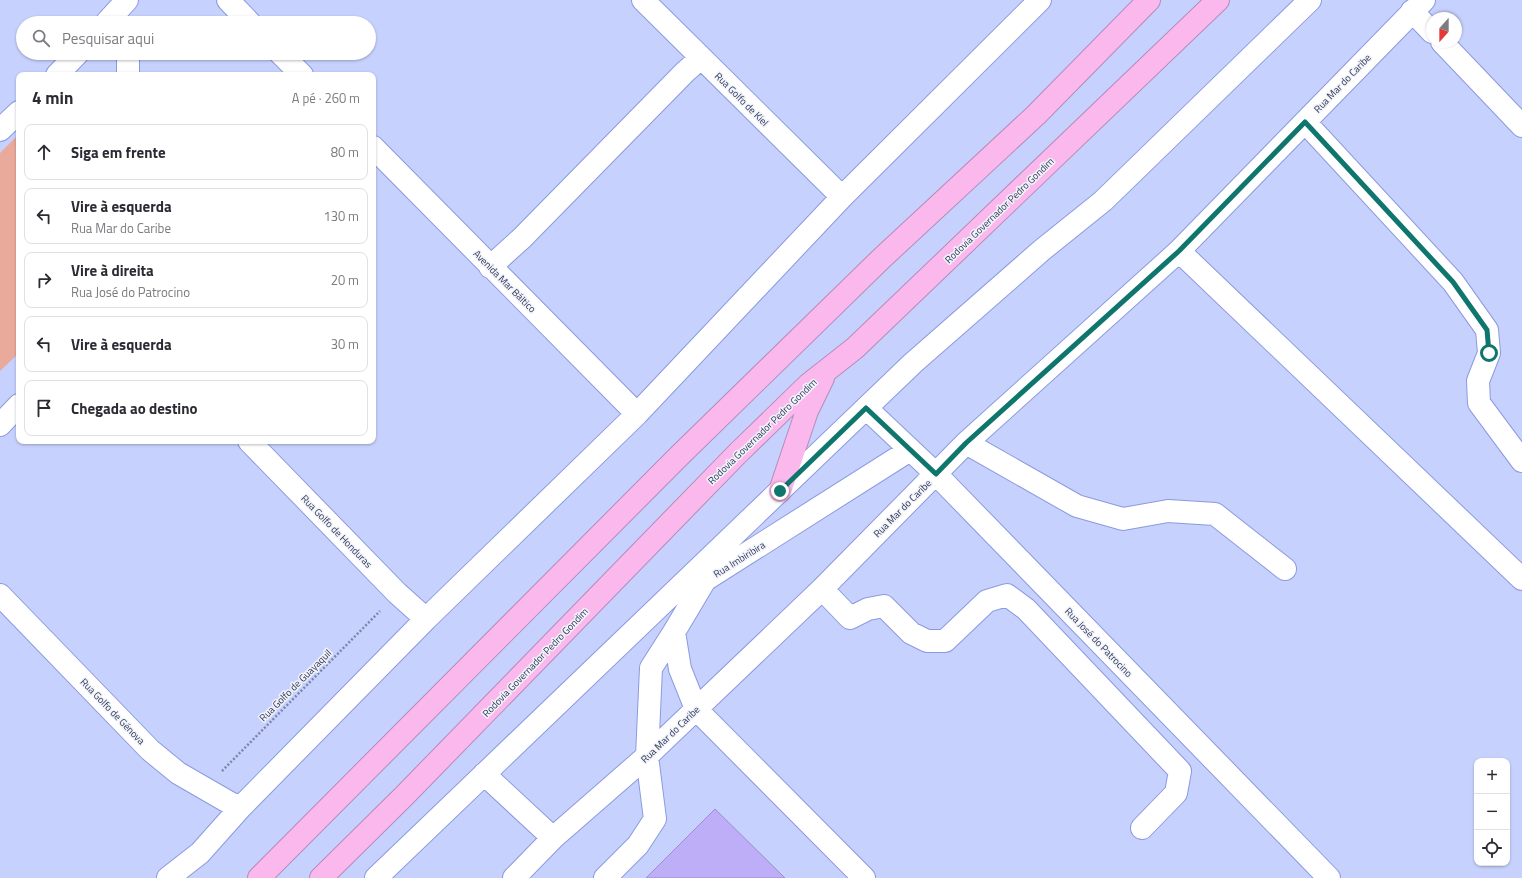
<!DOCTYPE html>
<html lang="pt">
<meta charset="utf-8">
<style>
:root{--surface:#fff;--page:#f7f7f7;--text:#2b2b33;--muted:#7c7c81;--line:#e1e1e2}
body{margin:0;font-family:"Titillium Web",sans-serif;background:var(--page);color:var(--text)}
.controls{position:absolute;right:12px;bottom:12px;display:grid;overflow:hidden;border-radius:8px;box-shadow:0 1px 3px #0004}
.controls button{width:36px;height:36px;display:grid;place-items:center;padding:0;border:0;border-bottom:1px solid var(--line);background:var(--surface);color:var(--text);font:20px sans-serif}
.compass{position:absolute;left:1426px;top:12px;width:36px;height:36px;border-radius:50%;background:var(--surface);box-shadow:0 1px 3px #0004;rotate:201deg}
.stop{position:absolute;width:12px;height:12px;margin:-9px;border:3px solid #0f766e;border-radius:50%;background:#fff}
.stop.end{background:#0f766e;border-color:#fff;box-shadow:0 1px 4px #0008}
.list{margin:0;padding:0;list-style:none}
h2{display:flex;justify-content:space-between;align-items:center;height:52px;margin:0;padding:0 16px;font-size:17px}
h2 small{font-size:13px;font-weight:400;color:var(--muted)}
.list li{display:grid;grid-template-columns:26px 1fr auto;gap:12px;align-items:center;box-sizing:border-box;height:56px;margin:0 8px 8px;padding:0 8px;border:1px solid var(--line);border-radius:8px}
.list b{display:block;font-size:15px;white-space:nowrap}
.list p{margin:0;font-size:13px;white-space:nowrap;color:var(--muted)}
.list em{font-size:13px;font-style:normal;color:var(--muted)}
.icon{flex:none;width:22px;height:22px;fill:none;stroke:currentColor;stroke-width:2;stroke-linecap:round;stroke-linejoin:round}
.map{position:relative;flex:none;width:1522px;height:878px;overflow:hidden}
.search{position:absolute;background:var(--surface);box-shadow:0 1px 3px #0004;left:16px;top:16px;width:360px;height:44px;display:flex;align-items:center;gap:10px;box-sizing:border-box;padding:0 14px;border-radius:22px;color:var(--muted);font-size:15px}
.panel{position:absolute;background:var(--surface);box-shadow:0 1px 3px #0004;left:16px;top:72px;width:360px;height:372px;border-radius:8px}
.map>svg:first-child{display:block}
.green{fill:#eaaa9b}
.building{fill:#beaef7;stroke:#9c8cd2}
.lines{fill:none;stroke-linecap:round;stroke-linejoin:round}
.minor-casing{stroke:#8b9ae0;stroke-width:24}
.highway-casing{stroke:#b58cb8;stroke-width:24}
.path{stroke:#7c85aa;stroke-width:2.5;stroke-dasharray:2 2;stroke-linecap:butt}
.minor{stroke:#fff;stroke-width:22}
.highway{stroke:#fbb8ed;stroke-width:22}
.route{stroke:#0f766e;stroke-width:5}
.labels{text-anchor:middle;stroke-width:3;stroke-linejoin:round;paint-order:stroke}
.street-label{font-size:10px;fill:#323956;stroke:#f2f4fb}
</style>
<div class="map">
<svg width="1522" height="878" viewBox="0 0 1522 878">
<rect width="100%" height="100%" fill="#c6d1fd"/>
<path class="green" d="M19,134v219l-19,18v-218z"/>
<path class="building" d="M715,809l70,69h-139z"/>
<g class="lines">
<defs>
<path id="minor" d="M228,0l22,23
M643,0l199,197
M1412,11l20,21
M106,23l21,-23
M1442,42l80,84
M128,53v22
M280,53l22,22
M57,75l21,-22
M1305,122l148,160 34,48 2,23 -11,28 1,22 43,58
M0,130l19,-18
M373,147l264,267
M1179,251l343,328
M490,267l32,-29 163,-166 16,-14
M866,408l70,66 393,404
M0,425l19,-20
M249,441l148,152 29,26
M966,443l111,63 46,13 45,-8 47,3 70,55
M822,589l28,29 18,-9 16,-3 27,27 16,8h18l42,-40 20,-6 19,14 154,162 -4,22 -34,35
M0,595l150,155 28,23 52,30 11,4
M484,774l69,64
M168,878l32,-25 41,-46 185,-188 211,-205 205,-217 198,-197
M376,878l537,-515 129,-113 61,-49 207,-201
M514,878l39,-40 94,-82 175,-167 144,-146 213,-192 245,-251
M605,878l33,-33 17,-26 -8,-63 4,-88 23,-36
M864,878l-168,-169 -16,-40 -6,-37 31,-52 205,-130"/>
<path id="highway" d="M780,491l27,-80 16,-33
M259,878l420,-422 204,-199 153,-142 113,-115
M321,878l84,-83 333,-342 70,-68 47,-37 363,-348"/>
</defs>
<use href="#minor" class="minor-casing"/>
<use href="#highway" class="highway-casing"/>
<path class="path" d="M222,771l158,-160"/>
<use href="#minor" class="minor"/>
<use href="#highway" class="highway"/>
</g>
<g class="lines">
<path class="route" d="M780,491l86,-83 70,66 30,-31 213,-192 126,-129 148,160 34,48 2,23"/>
</g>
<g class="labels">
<g class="street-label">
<text transform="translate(1342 83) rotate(-46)" y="4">Rua Mar do Caribe</text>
<text transform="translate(742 99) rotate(45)" y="4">Rua Golfo de Kiel</text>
<text transform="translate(999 210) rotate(-44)" y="4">Rodovia Governador Pedro Gondim</text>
<text transform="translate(505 281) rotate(45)" y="4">Avenida Mar Báltico</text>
<text transform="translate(762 431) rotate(-44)" y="4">Rodovia Governador Pedro Gondim</text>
<text transform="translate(902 508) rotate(-45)" y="4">Rua Mar do Caribe</text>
<text transform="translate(337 531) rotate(46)" y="4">Rua Golfo de Honduras</text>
<text transform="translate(739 559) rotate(-32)" y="4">Rua Imbiribira</text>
<text transform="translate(1099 642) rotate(46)" y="4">Rua José do Patrocino</text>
<text transform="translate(535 662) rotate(-46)" y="4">Rodovia Governador Pedro Gondim</text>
<text transform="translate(295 685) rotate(-45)" y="4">Rua Golfo de Guayaquil</text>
<text transform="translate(113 711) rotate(46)" y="4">Rua Golfo de Génova</text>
<text transform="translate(670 734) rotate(-44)" y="4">Rua Mar do Caribe</text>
</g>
</g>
</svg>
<div class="controls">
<button>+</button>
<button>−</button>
<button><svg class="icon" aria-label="locate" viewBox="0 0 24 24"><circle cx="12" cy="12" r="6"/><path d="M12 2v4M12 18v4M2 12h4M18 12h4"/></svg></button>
</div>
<svg class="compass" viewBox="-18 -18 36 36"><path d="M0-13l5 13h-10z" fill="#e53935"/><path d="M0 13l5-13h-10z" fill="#7c7c81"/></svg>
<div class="stop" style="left:1489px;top:353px"></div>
<div class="stop end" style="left:780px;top:491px"></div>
<div class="search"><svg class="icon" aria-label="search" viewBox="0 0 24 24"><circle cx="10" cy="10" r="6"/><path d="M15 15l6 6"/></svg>Pesquisar aqui</div>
<section class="panel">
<h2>4 min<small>A pé · 260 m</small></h2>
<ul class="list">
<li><svg class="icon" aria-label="ahead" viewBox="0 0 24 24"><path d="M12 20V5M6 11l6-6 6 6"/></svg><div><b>Siga em frente</b></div><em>80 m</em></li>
<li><svg class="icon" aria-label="left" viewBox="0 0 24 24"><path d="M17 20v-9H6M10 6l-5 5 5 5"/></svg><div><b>Vire à esquerda</b><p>Rua Mar do Caribe</p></div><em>130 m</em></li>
<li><svg class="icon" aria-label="right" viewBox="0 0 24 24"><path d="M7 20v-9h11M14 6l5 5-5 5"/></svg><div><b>Vire à direita</b><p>Rua José do Patrocino</p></div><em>20 m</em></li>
<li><svg class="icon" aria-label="left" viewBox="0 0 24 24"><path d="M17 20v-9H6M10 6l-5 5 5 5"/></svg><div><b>Vire à esquerda</b></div><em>30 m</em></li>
<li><svg class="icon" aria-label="arrive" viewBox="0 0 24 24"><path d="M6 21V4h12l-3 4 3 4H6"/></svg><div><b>Chegada ao destino</b></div></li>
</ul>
</section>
</div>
